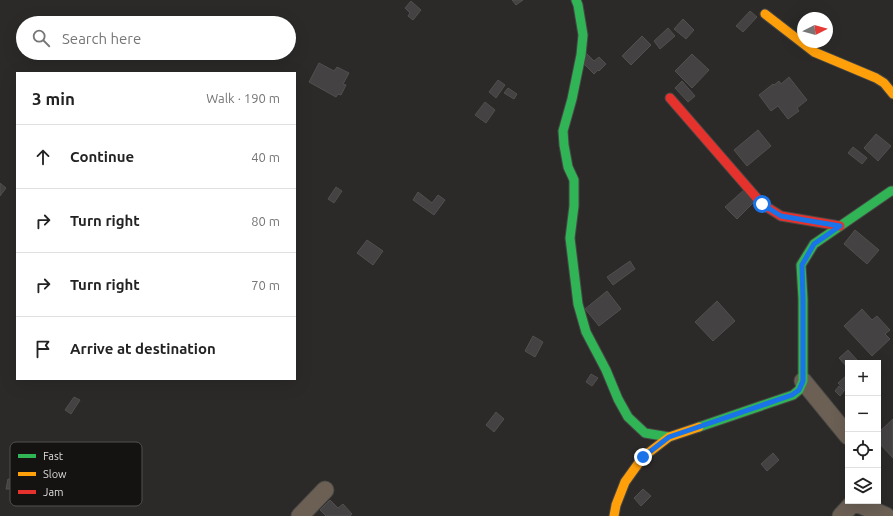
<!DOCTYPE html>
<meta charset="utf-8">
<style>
:root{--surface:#fff;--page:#f2f2f2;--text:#222;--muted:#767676;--line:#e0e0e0}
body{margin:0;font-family:Ubuntu,sans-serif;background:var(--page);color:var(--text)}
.controls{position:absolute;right:12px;bottom:12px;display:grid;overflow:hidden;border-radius:0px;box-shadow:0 4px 16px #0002}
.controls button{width:36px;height:36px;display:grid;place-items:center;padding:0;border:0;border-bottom:1px solid var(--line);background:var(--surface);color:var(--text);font:20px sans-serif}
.compass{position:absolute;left:797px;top:12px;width:36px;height:36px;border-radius:50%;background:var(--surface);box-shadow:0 4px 16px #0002;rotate:84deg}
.stop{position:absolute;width:12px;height:12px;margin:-9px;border:3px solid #1a73e8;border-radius:50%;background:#fff}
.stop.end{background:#1a73e8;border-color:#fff;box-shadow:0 1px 4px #0008}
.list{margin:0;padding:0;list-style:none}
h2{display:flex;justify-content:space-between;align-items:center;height:52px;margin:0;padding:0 16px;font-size:17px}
h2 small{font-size:13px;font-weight:400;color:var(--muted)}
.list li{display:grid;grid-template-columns:26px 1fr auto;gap:12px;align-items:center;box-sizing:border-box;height:64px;padding:0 16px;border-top:1px solid var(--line)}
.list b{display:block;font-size:15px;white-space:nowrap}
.list em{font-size:13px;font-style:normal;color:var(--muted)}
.icon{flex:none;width:22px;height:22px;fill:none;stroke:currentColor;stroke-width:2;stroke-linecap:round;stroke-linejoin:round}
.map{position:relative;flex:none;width:893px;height:516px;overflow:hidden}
.search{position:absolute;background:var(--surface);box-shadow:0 4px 16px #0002;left:16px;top:16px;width:280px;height:44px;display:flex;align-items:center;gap:10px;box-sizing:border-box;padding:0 14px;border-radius:22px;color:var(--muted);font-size:15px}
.panel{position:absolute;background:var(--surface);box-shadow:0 4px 16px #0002;left:16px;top:72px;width:280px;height:308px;border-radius:0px}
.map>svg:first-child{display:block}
.building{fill:#444242;stroke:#52504e}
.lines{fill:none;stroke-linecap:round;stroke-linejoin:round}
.street-casing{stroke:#474745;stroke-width:19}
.fast-casing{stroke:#474745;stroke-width:11}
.slow-casing{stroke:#474745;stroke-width:11}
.jam-casing{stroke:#474745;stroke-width:11}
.street{stroke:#6c6055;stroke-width:17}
.fast{stroke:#30b455;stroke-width:9}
.slow{stroke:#ff9f0a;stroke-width:9}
.jam{stroke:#e5322d;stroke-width:9}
.route{stroke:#1a73e8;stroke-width:5}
.key{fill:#141311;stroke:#51504e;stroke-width:1}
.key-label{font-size:11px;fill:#dedddb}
</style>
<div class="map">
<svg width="893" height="516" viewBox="0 0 893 516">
<rect width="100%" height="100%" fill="#2b2a28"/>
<path class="building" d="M512,0h11l-7,5z
M411,1l10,9 -8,10 -5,-4 2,-3 -5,-5z
M750,11l7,6 -14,15 -7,-6z
M683,19l11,11 -8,9 -12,-10z
M668,28l7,8 -15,13 -6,-8z
M642,36l9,9 -20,20 -9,-9z
M585,52l9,9 5,-4 7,7 -7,7 -1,-1 -4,4 -15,-15z
M692,54l17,16 -17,18 -17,-17z
M319,63l15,8 3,-4 12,6 -6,11 3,1 -5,10 -3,-1 -2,3 -27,-15z
M789,77l18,23 -10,8 2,3 -11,8 -10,-13 -7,5 -12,-16 14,-11 1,1 5,-4 2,3z
M498,80l7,5 -9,13 -7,-6z
M682,81l13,15 -7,6 -13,-14z
M508,88l9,6 -3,5 -10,-6z
M485,102l10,8 -9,13 -11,-8z
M758,130l13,16 -24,20 -13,-16z
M876,134l15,12 -13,15 -14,-13z
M853,147l14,11 -5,6 -14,-11z
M0,183l6,5 -6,8z
M336,187l6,4 -8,12 -6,-4z
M745,189l11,11 -19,19 -12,-12z
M418,192l14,11 6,-8 7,5 -11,15 -21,-15z
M855,230l24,20 -12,14 -23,-20z
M367,240l16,11 -10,14 -16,-12z
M630,261l5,8 -22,16 -6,-8z
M607,291l14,18 -22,17 -14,-17z
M717,301l18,20 -22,20 -18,-19z
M862,309l10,11 5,-4 13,14 -5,4 5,5 -18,17 -28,-30z
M533,336l10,6 -8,15 -10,-6z
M848,350l10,11 -2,2h-8v5l-9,-10z
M591,374l7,4 -6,8 -6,-4z
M848,374v20l-10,-11z
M839,386l5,5 -4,5 -5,-5z
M74,397l6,3 -9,14 -6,-4z
M496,412l8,7 -10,13 -8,-7z
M893,419v39l-15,-16v-9z
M773,453l6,7 -12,11 -6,-7z
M8,479l15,3 -3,18 -9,-1 1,-10h-6z
M643,489l8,7 -10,10 -7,-8z
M330,500l8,8 5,-4 9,10 -2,2h-24l-6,-6z"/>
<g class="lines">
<defs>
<path id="street" d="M803,381l45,55
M854,502l32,14
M300,516l25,-26
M841,516l14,-15"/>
<path id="fast" d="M576,0l2,5 5,30 -2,20 -9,44 -9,32 1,14 4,22 6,13v26l-4,32 8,66 8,28 20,38 12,29 10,18 17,16 24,4
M699,427l94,-32 6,-5 4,-9v-82l-2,-34 13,-21 77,-53h2"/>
<path id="slow" d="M765,14l49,38 62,26 8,5 9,11
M614,516l2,-11 9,-23 18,-25 26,-20 30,-10"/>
<path id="jam" d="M670,98l92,106 19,12 59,10"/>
</defs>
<use href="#street" class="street-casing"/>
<use href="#fast" class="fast-casing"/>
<use href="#slow" class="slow-casing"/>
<use href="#jam" class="jam-casing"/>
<use href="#street" class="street"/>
<use href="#fast" class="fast"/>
<use href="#slow" class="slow"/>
<use href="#jam" class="jam"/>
</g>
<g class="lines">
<path class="route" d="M643,457l26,-20 123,-42 7,-5 4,-9v-81l-1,-35 12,-21 26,-18 -59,-10 -19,-12"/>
</g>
<rect x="10" y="442" width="132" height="64" rx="6" class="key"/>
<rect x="18" y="454" width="18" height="4" fill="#30b455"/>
<rect x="18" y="472" width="18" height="4" fill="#ff9f0a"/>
<rect x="18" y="490" width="18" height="4" fill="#e5322d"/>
<g class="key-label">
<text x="43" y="460">Fast</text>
<text x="43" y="478">Slow</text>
<text x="43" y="496">Jam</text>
</g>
</svg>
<div class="controls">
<button>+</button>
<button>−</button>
<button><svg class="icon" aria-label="locate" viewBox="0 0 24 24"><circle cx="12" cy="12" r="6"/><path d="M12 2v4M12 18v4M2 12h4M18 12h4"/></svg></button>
<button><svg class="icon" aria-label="layers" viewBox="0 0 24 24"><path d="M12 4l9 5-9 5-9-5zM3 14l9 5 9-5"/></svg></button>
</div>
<svg class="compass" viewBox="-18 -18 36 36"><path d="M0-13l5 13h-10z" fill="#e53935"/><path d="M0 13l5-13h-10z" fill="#767676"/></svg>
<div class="stop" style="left:762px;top:204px"></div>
<div class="stop end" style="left:643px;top:457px"></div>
<div class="search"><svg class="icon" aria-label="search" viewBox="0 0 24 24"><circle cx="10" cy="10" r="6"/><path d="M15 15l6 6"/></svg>Search here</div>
<section class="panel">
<h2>3 min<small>Walk · 190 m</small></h2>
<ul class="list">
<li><svg class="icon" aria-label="ahead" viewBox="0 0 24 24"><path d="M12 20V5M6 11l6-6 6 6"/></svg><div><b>Continue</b></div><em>40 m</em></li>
<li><svg class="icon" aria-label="right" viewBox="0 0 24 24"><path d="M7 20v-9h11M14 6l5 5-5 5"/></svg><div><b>Turn right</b></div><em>80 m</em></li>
<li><svg class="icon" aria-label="right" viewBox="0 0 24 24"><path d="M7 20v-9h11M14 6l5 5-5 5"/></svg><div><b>Turn right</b></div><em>70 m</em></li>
<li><svg class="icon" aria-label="arrive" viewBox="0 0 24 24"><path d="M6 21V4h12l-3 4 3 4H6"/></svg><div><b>Arrive at destination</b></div></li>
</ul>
</section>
</div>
